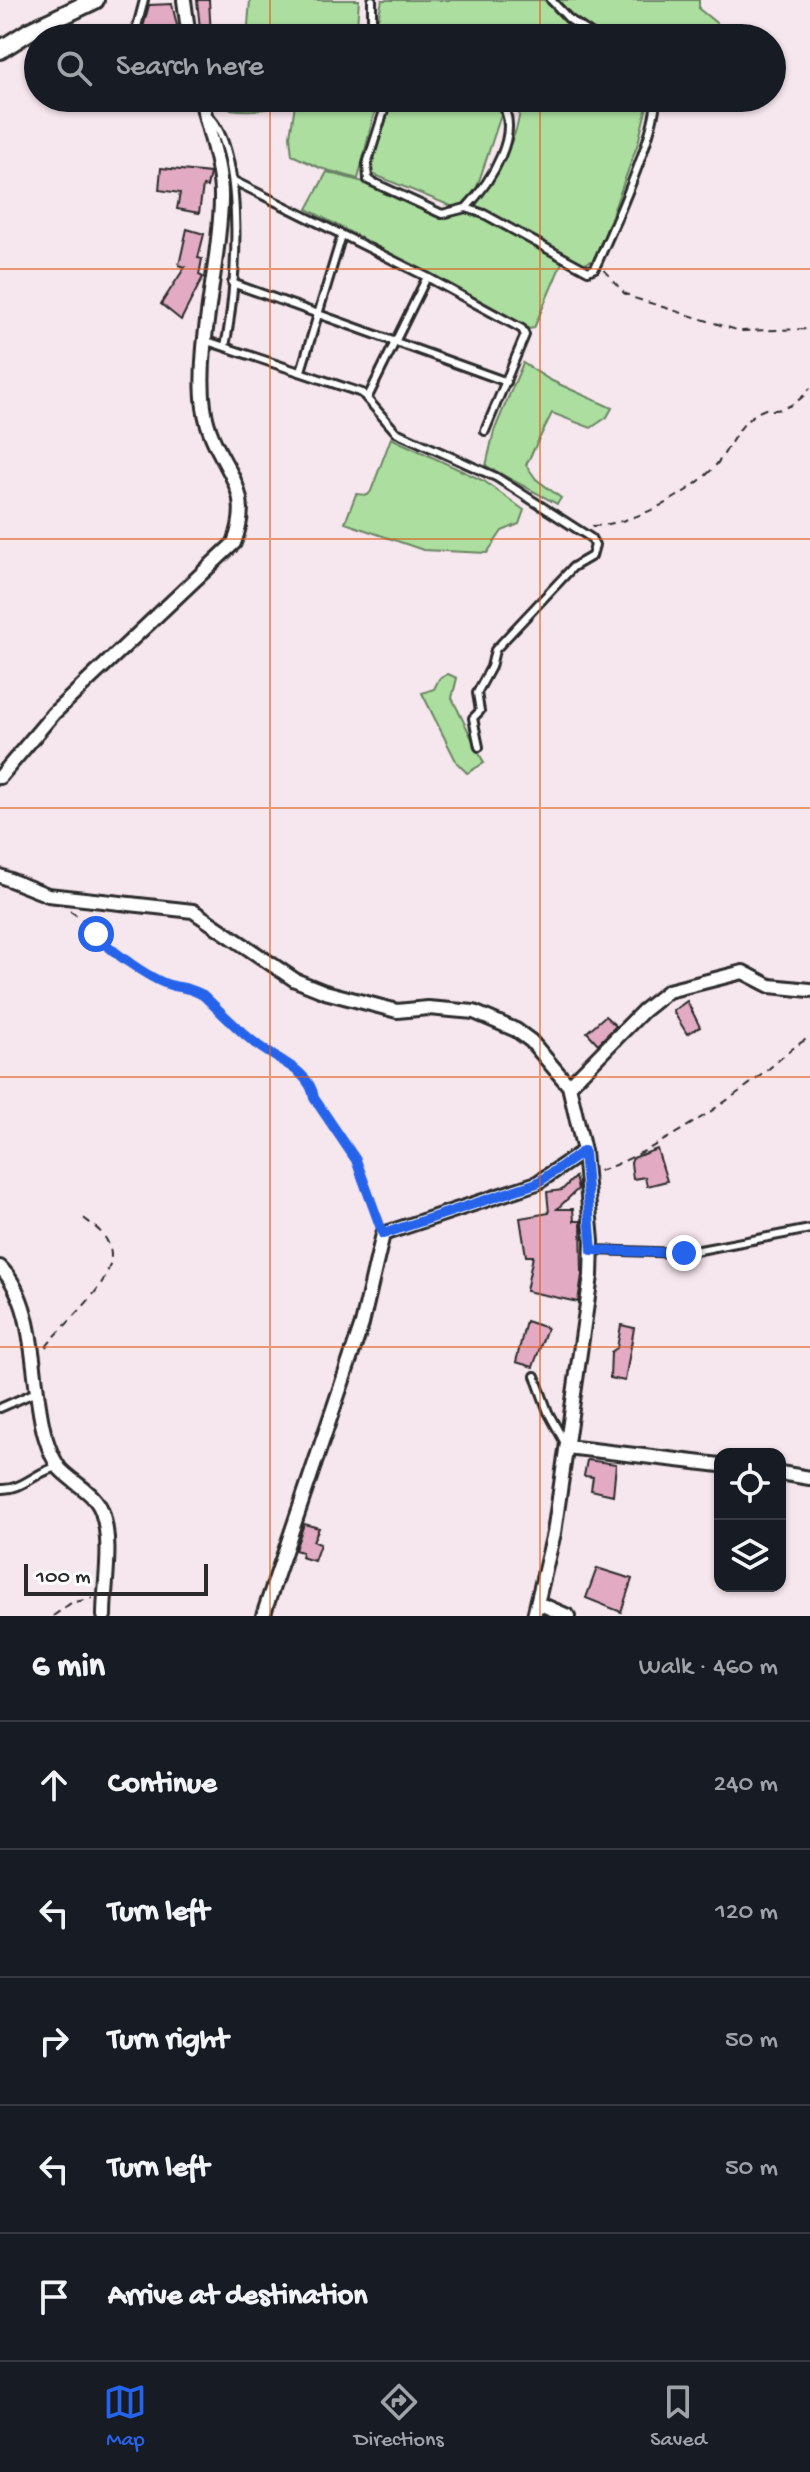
<!DOCTYPE html>
<meta charset="utf-8">
<style>
:root{--surface:#171b24;--page:#20242c;--text:#f1f3f6;--muted:#9ea1a6;--line:#363941;--accent:#2563eb}
body{margin:0;font-family:"Gochi Hand",sans-serif;background:var(--page);color:var(--text)}
.controls{position:absolute;right:24px;bottom:24px;display:grid;overflow:hidden;border-radius:16px;box-shadow:0 2px 6px #0004}
.controls button{width:72px;height:72px;display:grid;place-items:center;padding:0;border:0;border-bottom:2px solid var(--line);background:var(--surface);color:var(--text);font:40px sans-serif}
.scale{position:absolute;left:24px;bottom:20px;width:184px;box-sizing:border-box;padding-left:8px;border:4px solid #2b2b2b;border-top:0;font-size:22px;line-height:28px;white-space:nowrap;color:#2b2b2b;-webkit-text-stroke:6px #fff;paint-order:stroke}
.stop{position:absolute;width:24px;height:24px;margin:-18px;border:6px solid #2563eb;border-radius:50%;background:#fff}
.stop.end{background:#2563eb;border-color:#fff;box-shadow:0 2px 8px #0008}
.list{margin:0;padding:0;list-style:none}
h2{display:flex;justify-content:space-between;align-items:center;height:104px;margin:0;padding:0 32px;font-size:34px}
h2 small{font-size:26px;font-weight:400;color:var(--muted)}
.list li{display:grid;grid-template-columns:52px 1fr auto;gap:24px;align-items:center;box-sizing:border-box;height:128px;padding:0 32px;border-top:2px solid var(--line)}
.list b{display:block;font-size:30px;white-space:nowrap}
.list em{font-size:26px;font-style:normal;color:var(--muted)}
.icon{flex:none;width:44px;height:44px;fill:none;stroke:currentColor;stroke-width:2;stroke-linecap:round;stroke-linejoin:round}
.map{position:relative;flex:none;width:810px;height:1616px;overflow:hidden}
.search{position:absolute;background:var(--surface);box-shadow:0 2px 6px #0004;left:24px;right:24px;top:24px;height:88px;display:flex;align-items:center;gap:20px;box-sizing:border-box;padding:0 28px;border-radius:44px;color:var(--muted);font-size:30px}
.sheet{height:744px;background:var(--surface)}
nav{display:flex;justify-content:space-around;align-items:center;box-sizing:border-box;height:112px;border-top:2px solid var(--line);background:var(--surface);font-size:22px;color:var(--muted)}
nav a{display:grid;justify-items:center;gap:4px}
nav .on{color:var(--accent)}
.map>svg:first-child{display:block}
.green{fill:#abde9f;stroke:#6b8465;stroke-width:2}
.building{fill:#e2abc3;stroke:#2b2b2b;stroke-width:2}
.lines{fill:none;stroke-linecap:round;stroke-linejoin:round}
.service-casing{stroke:#2b2b2b;stroke-width:12}
.minor-casing{stroke:#2b2b2b;stroke-width:18}
.tertiary-casing{stroke:#2b2b2b;stroke-width:22}
.path{stroke:#2b2b2b;stroke-width:2;stroke-dasharray:8 6;stroke-linecap:butt}
.service{stroke:#fff;stroke-width:6}
.minor{stroke:#fff;stroke-width:12}
.tertiary{stroke:#fff;stroke-width:16}
.route{stroke:#2563eb;stroke-width:10}
.grid{fill:none;stroke:#df570e;stroke-width:2;stroke-opacity:0.55}
</style>
<div class="map">
<svg width="810" height="1616" viewBox="0 0 810 1616">
<rect width="100%" height="100%" fill="#f6e6ed"/>
<filter id="ink" filterUnits="userSpaceOnUse"><feTurbulence type="fractalNoise" baseFrequency=".0125" numOctaves="2"/><feDisplacementMap in="SourceGraphic" scale="16" xChannelSelector="R" yChannelSelector="G"/><feConvolveMatrix kernelMatrix="1 2 1 2 8 2 1 2 1" color-interpolation-filters="sRGB"/></filter>
<g filter="url(#ink)">
<path class="green" d="M250,0h109l-3,38h-109z
M382,0h162l47,38h-217z
M554,0h145v9l36,29h-133l-23,-14z
M214,98h72c-14,16 -51,14 -71,7z
M296,98h82l-20,81 -38,-11 -28,-13 -2,-19z
M392,98h97l14,11 -27,81 -11,17 -14,-1 -81,-33z
M507,98h142l-11,45 -42,116 -13,6 -107,-59c15,-32 42,-61 44,-98z
M327,172l51,14 63,30 26,-5 8,2 88,47 -29,68 -5,1 -222,-120z
M523,363l27,17 62,28 -5,9 -16,11 -39,-15 -26,52 10,14 25,19 -4,6 -71,-38 8,-35z
M391,438l93,43 40,29 -5,14 -17,7 -15,22 -64,-3 -78,-27 11,-29 12,1 3,-4z
M448,674l9,4 -5,20 32,65 -17,10 -10,-10 -35,-70 12,-4 5,-10z"/>
<path class="building" d="M197,0h12l2,36 -10,1z
M172,4l7,30 -38,1 8,-30z
M161,168l49,5 -3,14 -4,-1 -4,27 -22,-4 3,-16 -21,-3z
M187,229l17,5 -6,24 4,1 -3,16 4,2 -22,43 -20,-16 24,-37 -6,-2z
M687,1001l13,26 -13,7 -14,-23z
M605,1016l11,10 -18,18 -11,-12z
M657,1149l10,32 -20,5 -2,-9 -12,2 -2,-16 2,-5z
M575,1177l3,12 -21,20h16l1,12h7l1,54 -4,27 -52,-11 7,-35h-7l-6,-38 29,-5 -2,-21 15,-2z
M526,1321l21,7 -14,39 -17,-5z
M621,1325l13,3 -9,53 -15,-3 1,-26 6,-4z
M587,1460l29,4 -3,31 -22,-5 2,-13 -9,-1z
M304,1524l15,4 -6,13 7,3 -6,17 -13,-4 1,-5 -7,-2z
M597,1568l35,11 -11,33 -35,-14z"/>
<g class="lines">
<defs>
<path id="service" d="M372,0v38
M551,0l18,19 28,19
M134,38l10,-38
M388,98l-21,66 1,16 74,34 24,-6 18,6 104,57 7,-3c16,-35 61,-134 61,-170
M209,117c38,37 27,180 16,229
M234,181l193,96 95,52 3,6 -40,96
M466,208c22,-23 61,-79 31,-110
M232,283l275,99
M207,341l155,52 34,39 100,45 95,61 4,7 -3,11 -19,11 -78,83 -4,17 -14,26 3,18 -7,7 6,29
M301,371l41,-136
M367,399l60,-122
M593,1250l91,3 126,-24
M535,1376l13,36 18,33
M0,1408l36,-16
M0,1489c23,2 38,-20 59,-22"/>
<path id="minor" d="M184,0l5,38
M0,777l54,-64 180,-170c24,-62 -22,-77 -30,-136 -8,-59 16,-144 17,-207 1,-34 -13,-69 -20,-102
M0,876l48,19 145,16 102,69 30,12 72,19 31,-3 46,4 42,18 15,11 38,45 15,65 8,90 -1,35 -37,257 -20,83
M569,1086l74,-75 25,-20 75,-19 27,14 40,4
M0,1267c39,39 30,118 45,169 3,10 8,24 15,33 13,14 36,24 42,43 11,33 2,71 2,104
M567,1447l153,18
M780,1473l30,5
M538,1603l30,13
M263,1616l99,-292 21,-90 154,-51 47,-32"/>
<path id="tertiary" d="M0,50l30,-19 65,-31"/>
</defs>
<use href="#service" class="service-casing"/>
<use href="#minor" class="minor-casing"/>
<use href="#tertiary" class="tertiary-casing"/>
<path class="path" d="M604,270l20,23 10,5 106,33 70,-2
M592,526c39,-1 98,-31 124,-61 15,-18 23,-45 47,-55 6,-3 5,0 12,0 13,-1 28,-11 35,-22
M70,911l18,12 19,25 19,13 46,25 20,2 11,7c17,16 34,34 52,48 20,17 55,26 59,55l42,62 21,62
M599,1171c47,-16 112,-58 152,-88 21,-15 36,-33 59,-46
M46,1347c18,-25 79,-70 62,-104 -5,-12 -17,-19 -27,-27
M53,1616l18,-13 22,-5"/>
<use href="#service" class="service"/>
<use href="#minor" class="minor"/>
<use href="#tertiary" class="tertiary"/>
</g>
</g>
<g class="lines" filter="url(#ink)">
<path class="route" d="M96,934c13,16 57,48 78,52 11,2 18,3 29,9 17,16 34,34 52,48 20,17 55,26 59,55l42,62 27,74 154,-51 47,-32 8,99 92,3"/>
</g>
<path class="grid" d="M270,0v38M540,0v38M270,98v1518M540,98v1518M0,269h810M0,539h810M0,808h810M0,1077h810M0,1347h810"/>
</svg>
<div class="controls">
<button><svg class="icon" aria-label="locate" viewBox="0 0 24 24"><circle cx="12" cy="12" r="6"/><path d="M12 2v4M12 18v4M2 12h4M18 12h4"/></svg></button>
<button><svg class="icon" aria-label="layers" viewBox="0 0 24 24"><path d="M12 4l9 5-9 5-9-5zM3 14l9 5 9-5"/></svg></button>
</div>
<div class="scale">100 m</div>
<div class="stop" style="left:96px;top:934px"></div>
<div class="stop end" style="left:684px;top:1253px"></div>
<div class="search"><svg class="icon" aria-label="search" viewBox="0 0 24 24"><circle cx="10" cy="10" r="6"/><path d="M15 15l6 6"/></svg>Search here</div>
</div>
<section class="sheet">
<h2>6 min<small>Walk · 460 m</small></h2>
<ul class="list">
<li><svg class="icon" aria-label="ahead" viewBox="0 0 24 24"><path d="M12 20V5M6 11l6-6 6 6"/></svg><div><b>Continue</b></div><em>240 m</em></li>
<li><svg class="icon" aria-label="left" viewBox="0 0 24 24"><path d="M17 20v-9H6M10 6l-5 5 5 5"/></svg><div><b>Turn left</b></div><em>120 m</em></li>
<li><svg class="icon" aria-label="right" viewBox="0 0 24 24"><path d="M7 20v-9h11M14 6l5 5-5 5"/></svg><div><b>Turn right</b></div><em>50 m</em></li>
<li><svg class="icon" aria-label="left" viewBox="0 0 24 24"><path d="M17 20v-9H6M10 6l-5 5 5 5"/></svg><div><b>Turn left</b></div><em>50 m</em></li>
<li><svg class="icon" aria-label="arrive" viewBox="0 0 24 24"><path d="M6 21V4h12l-3 4 3 4H6"/></svg><div><b>Arrive at destination</b></div></li>
</ul>
</section>
<nav>
<a class="on"><svg class="icon" aria-label="map" viewBox="0 0 24 24"><path d="M3 6l6-2 6 2 6-2v14l-6 2-6-2-6 2zM9 4v14M15 6v14"/></svg>Map</a>
<a><svg class="icon" aria-label="directions" viewBox="0 0 24 24"><path d="M12 3l9 9-9 9-9-9zM9 14v-3h6M13 9l2 2-2 2"/></svg>Directions</a>
<a><svg class="icon" aria-label="saved" viewBox="0 0 24 24"><path d="M7 4h10v16l-5-4-5 4z"/></svg>Saved</a>
</nav>
